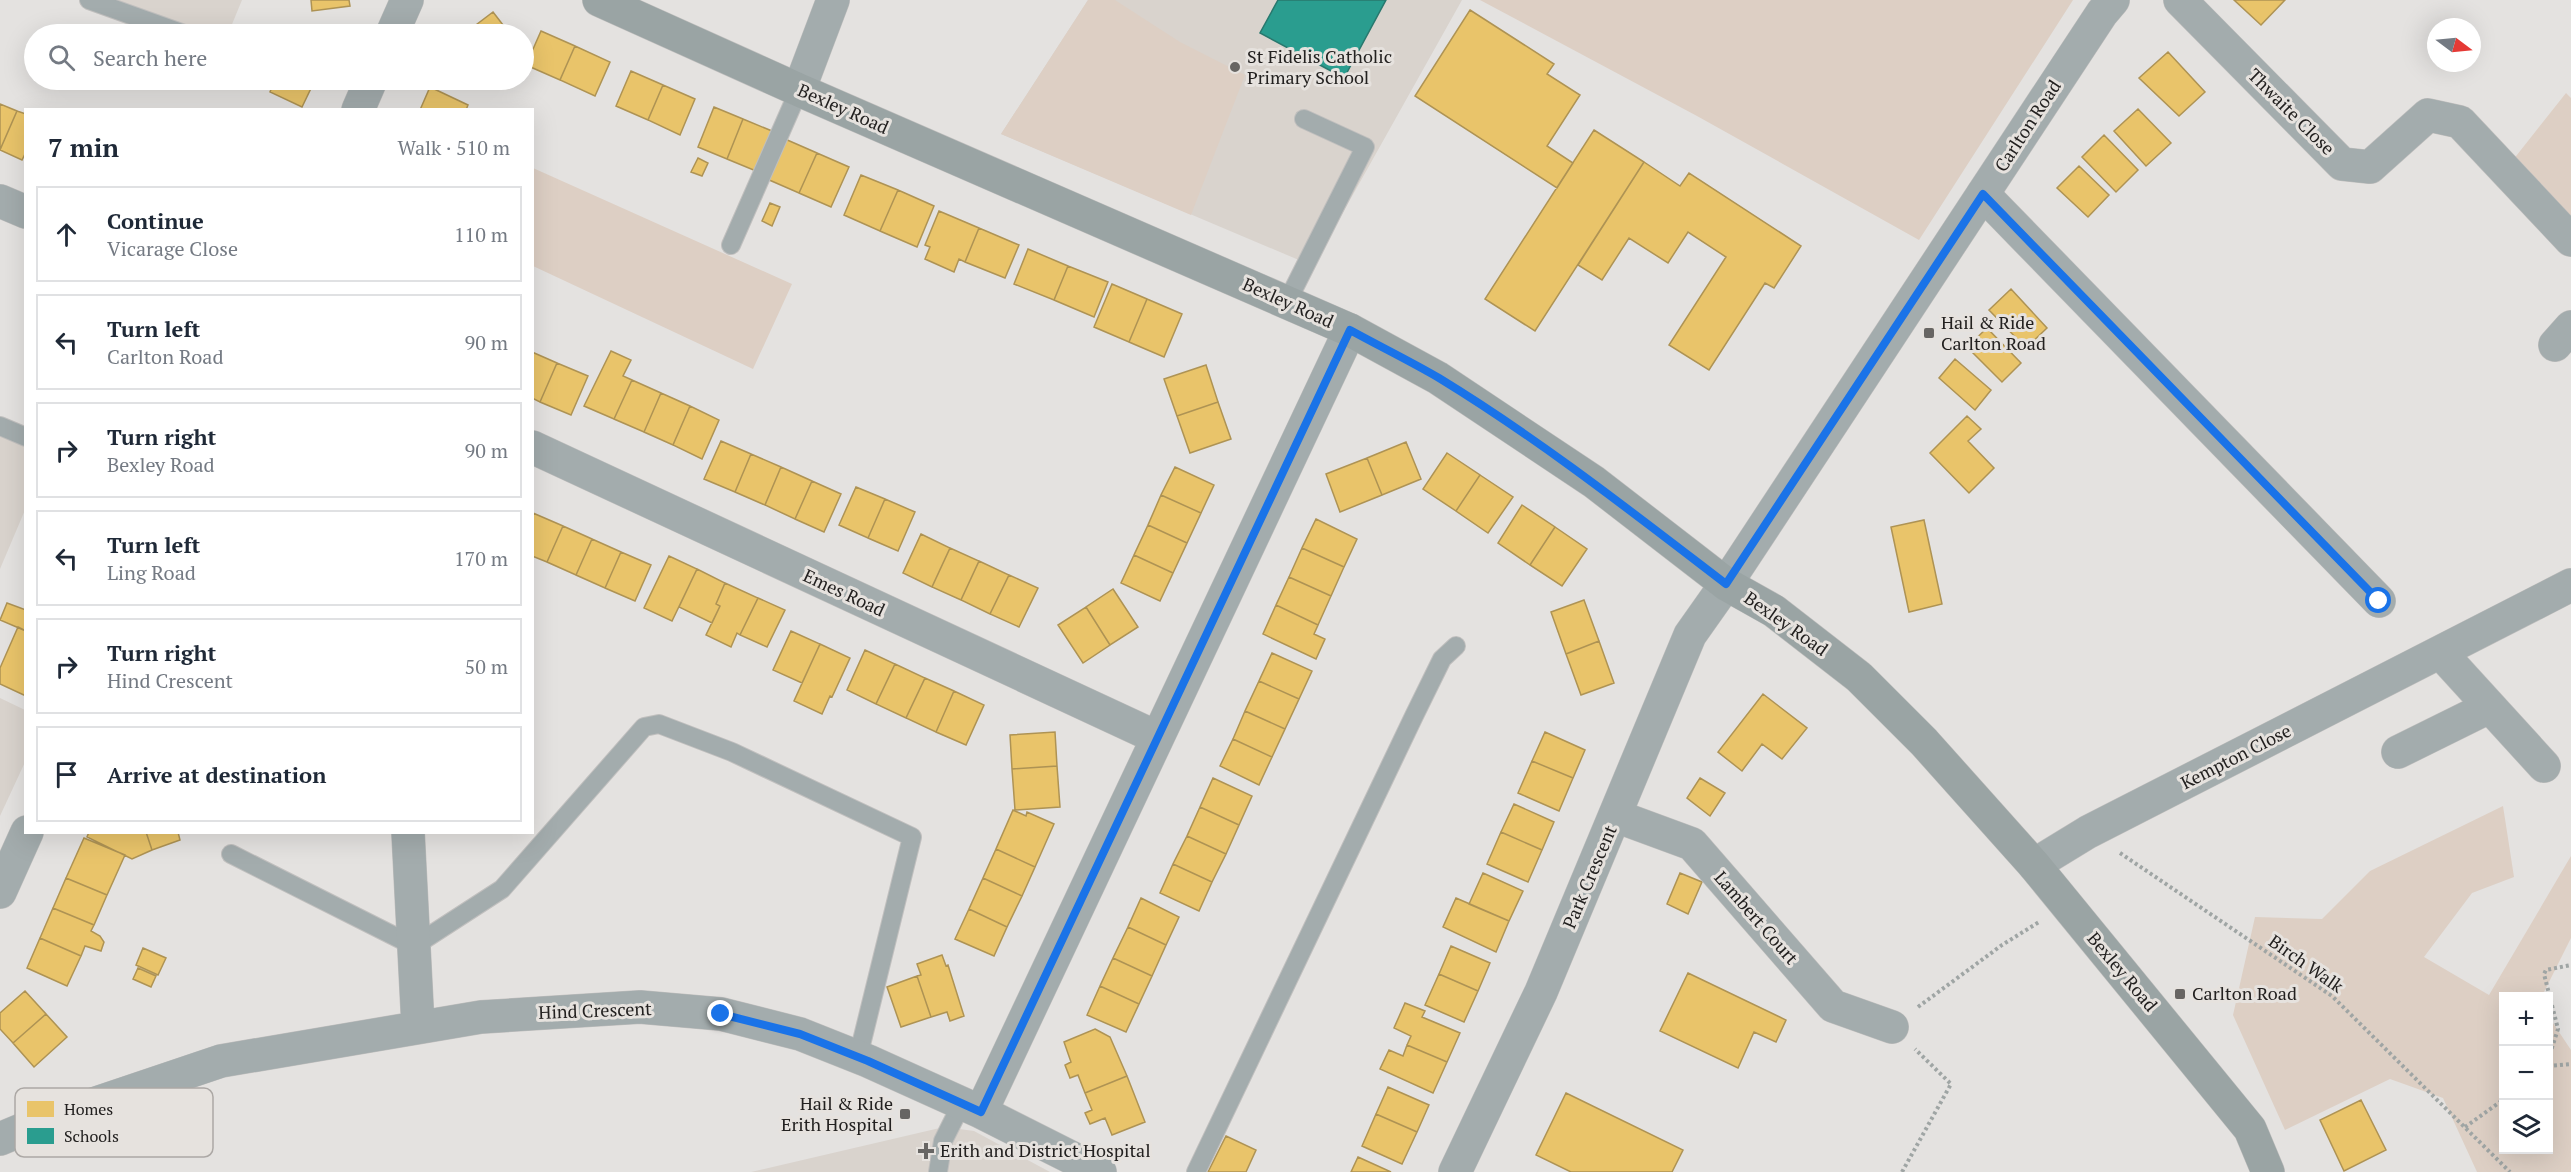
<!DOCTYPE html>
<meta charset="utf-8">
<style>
:root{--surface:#fff;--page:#f2f2f3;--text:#1f2937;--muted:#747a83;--line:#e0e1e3}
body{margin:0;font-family:"PT Serif",serif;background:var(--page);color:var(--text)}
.controls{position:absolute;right:18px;bottom:18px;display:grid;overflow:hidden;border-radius:0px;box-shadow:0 6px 24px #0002}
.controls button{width:54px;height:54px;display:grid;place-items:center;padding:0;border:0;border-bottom:2px solid var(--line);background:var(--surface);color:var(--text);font:30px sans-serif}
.compass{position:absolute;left:2427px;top:18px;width:54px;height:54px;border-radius:50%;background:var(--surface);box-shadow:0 6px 24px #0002;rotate:106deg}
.stop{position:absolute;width:18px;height:18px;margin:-14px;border:4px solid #1a73e8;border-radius:50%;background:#fff}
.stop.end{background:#1a73e8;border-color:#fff;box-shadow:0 2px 6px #0008}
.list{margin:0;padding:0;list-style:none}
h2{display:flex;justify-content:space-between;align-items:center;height:78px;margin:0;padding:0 24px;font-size:26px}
h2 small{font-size:20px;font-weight:400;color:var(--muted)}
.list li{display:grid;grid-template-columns:39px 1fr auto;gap:18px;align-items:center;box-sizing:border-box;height:96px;margin:0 12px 12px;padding:0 12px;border:2px solid var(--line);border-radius:0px}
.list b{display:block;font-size:22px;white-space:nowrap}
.list p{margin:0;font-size:20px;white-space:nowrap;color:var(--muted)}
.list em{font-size:20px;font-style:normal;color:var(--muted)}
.icon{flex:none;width:33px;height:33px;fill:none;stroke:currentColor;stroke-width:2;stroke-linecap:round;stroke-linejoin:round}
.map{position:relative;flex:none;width:2571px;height:1172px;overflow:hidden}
.search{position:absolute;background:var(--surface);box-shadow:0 6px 24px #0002;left:24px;top:24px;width:510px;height:66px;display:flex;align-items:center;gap:15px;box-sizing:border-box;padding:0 21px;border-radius:33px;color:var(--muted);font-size:22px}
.panel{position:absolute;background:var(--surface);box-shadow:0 6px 24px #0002;left:24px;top:108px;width:510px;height:726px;border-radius:0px}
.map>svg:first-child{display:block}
.built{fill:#d9d3cd}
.green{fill:#ddcfc4}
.homes{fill:#e9c46a;stroke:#ae9354;stroke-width:1.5}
.schools{fill:#2a9d8f;stroke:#28786e;stroke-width:1.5}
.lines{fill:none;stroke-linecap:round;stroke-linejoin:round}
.service-casing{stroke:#c0bfbe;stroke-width:20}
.minor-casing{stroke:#c0bfbe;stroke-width:34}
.tertiary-casing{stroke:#c0bfbe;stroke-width:34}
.primary-casing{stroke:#c0bfbe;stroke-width:34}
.path{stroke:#9fa5a4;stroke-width:4;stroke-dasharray:3 3;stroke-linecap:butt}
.service{stroke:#a3acad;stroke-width:18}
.minor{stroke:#a3acad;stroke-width:33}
.tertiary{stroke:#a3acad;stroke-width:33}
.primary{stroke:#9aa4a4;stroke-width:33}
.route{stroke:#1a73e8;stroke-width:8}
.poi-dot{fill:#676563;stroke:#e6e2de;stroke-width:2}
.labels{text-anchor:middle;stroke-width:6;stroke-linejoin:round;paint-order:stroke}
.poi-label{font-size:18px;fill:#232120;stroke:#e6e2de;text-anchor:start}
.street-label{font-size:18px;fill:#232120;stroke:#e6e2de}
.key{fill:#e6e2de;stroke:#aca8a5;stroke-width:1.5}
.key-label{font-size:16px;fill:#232120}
</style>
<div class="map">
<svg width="2571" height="1172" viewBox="0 0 2571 1172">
<rect width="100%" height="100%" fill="#e4e2e0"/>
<path class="built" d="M106,0h136l-14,34h-42z
M1088,0h374l-149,266 -312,-132z
M0,434l26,11 -1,65 -25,59z
M0,698l25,12 1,50 -26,56z
M944,1127l30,4 76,41h-299z"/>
<path class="green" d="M1088,0h27l65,42 65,33 -54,140 -190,-81z
M1480,0h593l-154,240 -222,-124z
M2566,93l5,5v126l-62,-59z
M533,168l259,116 -39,85 -220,-103z
M2503,806l11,71 -42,16 -48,64 65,38 82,-139v82l-29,58h-38v154h44l1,-133 22,33v122h-94l-34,-74 -53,-19 -105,51 -52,-115 22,-98 67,2 48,-48z"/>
<path class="homes" d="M311,0h38l1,6 -38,5z
M2234,0h51l-24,25z
M1470,10l84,54 -7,10 33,21 -33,51 26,17 -16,25 -142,-92z
M493,12l17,22h-46z
M299,26l20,8h-24z
M541,31l34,15 -15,34 -34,-15z
M575,46l35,16 -15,34 -35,-16z
M2168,52l37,40 -26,24 -40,-38z
M631,71l32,14 -15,35 -32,-14z
M275,80h40l-13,27 -32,-15z
M663,85l32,14 -15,36 -32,-15z
M430,87l38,18 -2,5h-46z
M0,104l17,7 -17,39z
M714,107l29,12 -16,40 -29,-12z
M2138,109l33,34 -25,23 -32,-35z
M17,111l9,3v38l-4,8 -22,-10z
M743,119l29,12 -16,40 -29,-12z
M1594,130l50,32 -109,169 -50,-32z
M2104,135l34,35 -22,22 -34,-35z
M785,139l32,14 -18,40 -32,-14z
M817,153l32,14 -18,40 -32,-14z
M698,158l10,5 -6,13 -11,-4z
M1644,162l36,24 9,-13 112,73 -27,42 -9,-5 -56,87 -40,-25 57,-88 -38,-25 -20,31 -39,-25 -27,42 -24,-15z
M2079,166l30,29 -21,22 -31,-29z
M861,175l37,15 -18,41 -36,-16z
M898,190l36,16 -17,41 -37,-16z
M770,203l10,4 -8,19 -10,-5z
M939,211l40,17 -14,34 -6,-3 -5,13 -29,-13 5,-12 -5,-2z
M979,228l40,17 -14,33 -40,-16z
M1028,249l40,17 -14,34 -40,-16z
M1068,266l40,16 -14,35 -40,-17z
M1112,284l35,15 -18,43 -35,-15z
M2011,289l36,39 -21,20 -37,-38z
M1147,299l35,15 -18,43 -35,-15z
M1987,328l34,35 -19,19 -35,-35z
M611,351l20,9 -8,16 9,4 -18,39 -30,-13z
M532,352l25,11 -17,39 -8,-4z
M1955,359l36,31 -16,20 -36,-32z
M557,363l31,13 -17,39 -31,-13z
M1206,365l12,37 -41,14 -13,-37z
M632,380l29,13 -17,39 -30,-13z
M661,393l29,13 -17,39 -29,-13z
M1218,402l13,37 -41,14 -13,-37z
M690,406l29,14 -17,39 -29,-14z
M1967,416l14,13 -13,12 26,27 -25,25 -39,-40z
M721,441l30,13 -16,38 -31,-13z
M1406,442l15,37 -39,16 -15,-37z
M1447,453l33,22 -24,36 -33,-22z
M751,454l30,13 -16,38 -30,-13z
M1367,458l15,37 -42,17 -14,-38z
M781,467l31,14 -17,38 -30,-14z
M1175,467l39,18 -13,28 -40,-18z
M1480,475l33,22 -25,36 -32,-22z
M812,481l29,13 -17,38 -29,-13z
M856,487l29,12 -17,39 -29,-13z
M1161,495l40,18 -14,30 -39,-18z
M885,499l30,13 -17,39 -30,-13z
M1522,505l33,22 -25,38 -32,-22z
M533,513l30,13 -16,36 -15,-6z
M1316,519l41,20 -13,28 -42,-19z
M1924,520l18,84 -33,8 -18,-85z
M1148,525l39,18 -14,30 -39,-18z
M563,526l29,13 -16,36 -29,-13z
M1555,527l32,22 -25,37 -32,-21z
M921,534l29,14 -18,39 -29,-14z
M592,539l29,13 -16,36 -29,-13z
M950,548l29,13 -18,39 -29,-13z
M1302,548l42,19 -13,29 -42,-19z
M621,552l30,13 -16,36 -30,-13z
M1134,555l39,18 -13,28 -39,-18z
M669,556l28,13 -25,52 -28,-13z
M979,561l30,14 -19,39 -29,-14z
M697,569l28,14 -9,21 4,2 -8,17 -33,-16z
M1009,575l29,13 -19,39 -29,-13z
M1289,577l42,19 -13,29 -42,-20z
M725,583l33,15 -18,37 -3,-2 -6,14 -25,-12 14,-29 -4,-2z
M1113,589l25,38 -28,18 -24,-38z
M758,598l27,12 -18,37 -27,-12z
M1584,600l15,41 -33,13 -15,-42z
M7,603l19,7v21l-26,-11z
M1276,605l42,20 -4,9 11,5 -9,20 -53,-25z
M1086,607l24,38 -27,18 -25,-38z
M18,627l8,4v65l-26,-12v-16z
M791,631l29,13 -18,39 -29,-13z
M1599,641l15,42 -33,12 -15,-41z
M820,644l30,14 -18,39 -2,-1 -8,18 -28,-13z
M865,650l30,14 -19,40 -29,-14z
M1272,653l40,18 -13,28 -40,-18z
M895,664l30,14 -19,40 -30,-14z
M925,678l29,13 -18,41 -30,-14z
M1259,681l40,18 -14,30 -40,-18z
M954,691l30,14 -18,40 -30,-13z
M1763,694l44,34 -25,31 -20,-15 -20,27 -24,-19z
M1245,711l40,18 -13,28 -39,-18z
M1055,732l2,34 -45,3 -2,-34z
M1545,732l40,18 -12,28 -41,-17z
M1233,739l39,18 -13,28 -39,-19z
M1532,761l41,17 -14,33 -41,-18z
M1057,766l3,41 -45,3 -3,-41z
M1213,778l39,18 -13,29 -39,-18z
M1700,778l25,15 -15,23 -23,-18z
M1514,804l40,18 -12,28 -41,-18z
M1200,807l39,18 -13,29 -39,-18z
M1013,810l13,6 1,-4 27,12 -19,43 -39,-18z
M89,832h57l6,18 -20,9 -45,-22z
M146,832h32l2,8 -28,10z
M1501,832l41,18 -14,32 -41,-18z
M1187,836l39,18 -14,28 -39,-18z
M84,838l41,17 -18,40 -41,-17z
M996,849l39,18 -13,29 -39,-18z
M1173,864l39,18 -13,29 -39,-18z
M1483,873l40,18 -14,30 -40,-17z
M1680,873l22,9 -14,32 -21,-10z
M66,878l41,17 -13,30 -41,-17z
M983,878l39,18 -15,31 -38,-18z
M1141,898l38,19 -13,28 -38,-18z
M1456,898l53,23 -13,31 -53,-25z
M53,908l41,17 -3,6 9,5 4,6 -3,9 -16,-5 -4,10 -41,-18z
M969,909l38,18 -13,29 -39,-17z
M1128,927l38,18 -14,31 -39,-18z
M40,938l41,18 -14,30 -40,-18z
M1451,946l39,17 -12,28 -39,-17z
M143,948l23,10 -8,17 -22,-10z
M942,955l4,11 2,-1 16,51 -14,5 -3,-9 -16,5 -14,-41 4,-1 -4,-11z
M1113,958l39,18 -13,28 -39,-18z
M138,968l18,8 -5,11 -18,-8z
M1688,973l98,47 -10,22 -22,-10 -16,36 -78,-37z
M1439,974l39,17 -14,31 -39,-17z
M917,976l14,41 -30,10 -14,-40z
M1100,986l39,18 -13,28 -39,-17z
M25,991l21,23 -33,29 -13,-14v-16z
M1405,1003l20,8 -3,6 38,16 -13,29 -40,-17 4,-9 -17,-8z
M46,1014l21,23 -33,30 -21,-24z
M1095,1029l15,8 17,39 -42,17 -7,-18 -8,3 -5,-13 6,-3 -7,-20z
M1407,1045l40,17 -14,31 -53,-24 9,-19 14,6z
M1127,1076l18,46 -33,13 -7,-17 -15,6 -5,-11 7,-3 -7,-17z
M1388,1087l41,18 -12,27 -41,-18z
M1566,1093l117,57 -11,22h-101l-35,-17z
M2361,1100l25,50 -42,21 -24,-51z
M1376,1114l41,18 -15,32 -40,-18z
M1226,1136l30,14 -10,22h-38z
M1358,1157l33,15h-40z"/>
<path class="schools" d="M1278,0h108l-42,78 -84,-45z"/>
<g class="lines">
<defs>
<path id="service" d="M89,0l95,34
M731,245l68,-155
M1287,302l78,-155 -61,-28
M0,426l26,11
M231,854l183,92 88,-57 142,-162 15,-3 73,28 180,85 -54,220
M938,1172l5,-31 19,-38
M1196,1172l218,-456 28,-57 14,-13"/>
<path id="minor" d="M2180,0l162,164 28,3 58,-52 32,7 111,118
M392,34l15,-34
M799,90l34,-90
M358,110l13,-30
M1983,194l396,407
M0,201l26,11
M2555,345l16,-18
M532,447l624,290
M2440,652l104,114
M2398,752l91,-45
M1616,816l76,28 141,162 59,21
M408,832l10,194
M2034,865l54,-33 483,-247
M0,892l27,-60
M981,1112l369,-782
M0,1139l43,-18 178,-60 260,-44 159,-10 81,7 79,20 68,27 113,51 119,60
M1455,1172l86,-180 149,-357 36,-51"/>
<path id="tertiary" d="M1726,584l376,-571 11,-13"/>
<path id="primary" d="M599,0l200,90 551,240 88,48 156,104 132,102 48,27 85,66 65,65 110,123 216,264 18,43"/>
</defs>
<use href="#service" class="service-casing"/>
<use href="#minor" class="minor-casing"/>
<use href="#tertiary" class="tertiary-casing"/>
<use href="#primary" class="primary-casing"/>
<path class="path" d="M2120,853l212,143 178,176
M1918,1007l84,-62 37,-23
M2548,1060l10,-31 -14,-55 2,-4 25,-5
M2548,1066l23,-2
M2465,1127l39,-28
M1902,1172l49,-88 -36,-35"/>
<use href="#service" class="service"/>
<use href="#minor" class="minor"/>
<use href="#tertiary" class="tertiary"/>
<use href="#primary" class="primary"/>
</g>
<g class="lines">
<path class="route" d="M721,1014l79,20 68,27 113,51 369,-782c29,16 60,31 89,48 100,61 193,134 287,206l257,-390 396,407"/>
</g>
<g class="poi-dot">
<circle cx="1235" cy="67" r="6"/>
<rect x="1923" y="327" width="12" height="12" rx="3"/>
<rect x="2174" y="988" width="12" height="12" rx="3"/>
<rect x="899" y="1108" width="12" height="12" rx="3"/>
<path d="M923 1142h6v6h6v6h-6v6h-6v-6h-6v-6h6z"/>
</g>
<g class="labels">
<g class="poi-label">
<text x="1247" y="63">St Fidelis Catholic<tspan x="1247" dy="21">Primary School</tspan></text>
<text x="1941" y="329">Hail &amp; Ride<tspan x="1941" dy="21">Carlton Road</tspan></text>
<text x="2192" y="1000">Carlton Road</text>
<text x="893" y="1110" text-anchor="end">Hail &amp; Ride<tspan x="893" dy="21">Erith Hospital</tspan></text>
<text x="940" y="1157">Erith and District Hospital</text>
</g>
<g class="street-label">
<text transform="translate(843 109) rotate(24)" y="6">Bexley Road</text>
<text transform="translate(2291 112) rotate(45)" y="6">Thwaite Close</text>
<text transform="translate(2028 126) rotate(-57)" y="6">Carlton Road</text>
<text transform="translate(1288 303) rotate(24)" y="6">Bexley Road</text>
<text transform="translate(844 593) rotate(25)" y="6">Emes Road</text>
<text transform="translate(1786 624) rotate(35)" y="6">Bexley Road</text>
<text transform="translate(2236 757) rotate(-27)" y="6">Kempton Close</text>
<text transform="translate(1590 877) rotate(-67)" y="6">Park Crescent</text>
<text transform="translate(1756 918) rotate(49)" y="6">Lambert Court</text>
<text transform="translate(2306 964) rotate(35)" y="6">Birch Walk</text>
<text transform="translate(2122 972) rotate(50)" y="6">Bexley Road</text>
<text transform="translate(595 1011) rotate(-2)" y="6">Hind Crescent</text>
</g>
</g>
<rect x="15" y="1088" width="198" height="69" rx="9" class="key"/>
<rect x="27" y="1101" width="27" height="16" fill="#e9c46a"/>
<rect x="27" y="1128" width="27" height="16" fill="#2a9d8f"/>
<g class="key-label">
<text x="64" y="1115">Homes</text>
<text x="64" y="1142">Schools</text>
</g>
</svg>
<div class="controls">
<button>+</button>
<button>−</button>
<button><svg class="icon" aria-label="layers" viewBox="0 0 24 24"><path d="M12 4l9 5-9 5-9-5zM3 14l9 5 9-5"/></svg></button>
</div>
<svg class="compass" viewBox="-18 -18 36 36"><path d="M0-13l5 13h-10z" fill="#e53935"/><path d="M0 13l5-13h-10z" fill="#747a83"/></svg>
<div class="stop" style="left:2379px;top:601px"></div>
<div class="stop end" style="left:721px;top:1014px"></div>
<div class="search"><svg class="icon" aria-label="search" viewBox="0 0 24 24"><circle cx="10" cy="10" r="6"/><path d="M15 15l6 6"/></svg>Search here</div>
<section class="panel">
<h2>7 min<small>Walk · 510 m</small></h2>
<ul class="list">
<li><svg class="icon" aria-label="ahead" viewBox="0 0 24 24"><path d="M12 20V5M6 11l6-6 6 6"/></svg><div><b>Continue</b><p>Vicarage Close</p></div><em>110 m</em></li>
<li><svg class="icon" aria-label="left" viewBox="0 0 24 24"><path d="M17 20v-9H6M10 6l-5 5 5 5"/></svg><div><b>Turn left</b><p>Carlton Road</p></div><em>90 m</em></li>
<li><svg class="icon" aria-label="right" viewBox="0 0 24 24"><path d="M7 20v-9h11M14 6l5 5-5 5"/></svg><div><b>Turn right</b><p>Bexley Road</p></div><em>90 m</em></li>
<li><svg class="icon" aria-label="left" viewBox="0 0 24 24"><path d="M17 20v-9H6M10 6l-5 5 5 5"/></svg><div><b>Turn left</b><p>Ling Road</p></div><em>170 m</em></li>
<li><svg class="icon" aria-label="right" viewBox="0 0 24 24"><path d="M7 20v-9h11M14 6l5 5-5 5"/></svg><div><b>Turn right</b><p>Hind Crescent</p></div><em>50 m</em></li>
<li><svg class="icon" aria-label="arrive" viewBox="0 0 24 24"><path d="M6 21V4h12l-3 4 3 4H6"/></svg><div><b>Arrive at destination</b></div></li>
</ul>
</section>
</div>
